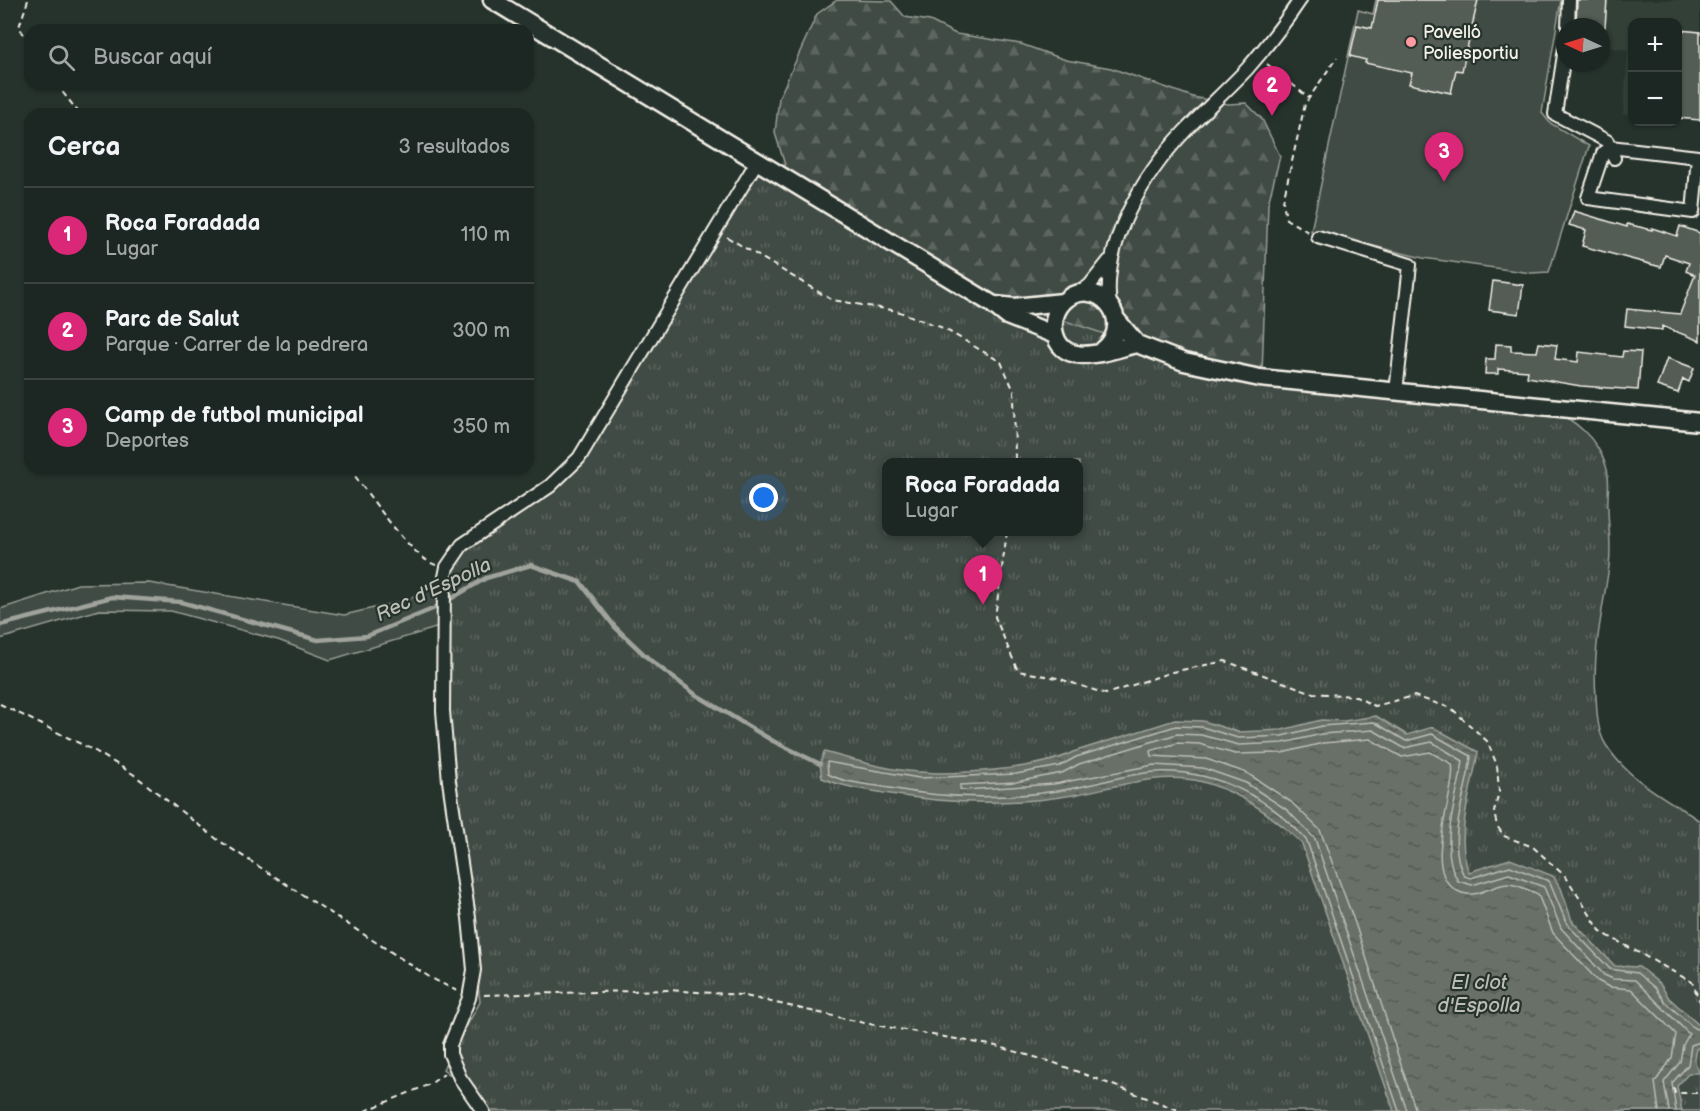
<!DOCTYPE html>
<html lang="es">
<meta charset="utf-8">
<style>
:root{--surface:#1c2622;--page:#29322f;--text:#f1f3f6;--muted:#a0a5a5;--line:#3a4340;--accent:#db2777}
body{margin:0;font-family:"Balsamiq Sans",sans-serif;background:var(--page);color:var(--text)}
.controls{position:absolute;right:18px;top:18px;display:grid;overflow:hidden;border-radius:12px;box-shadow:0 2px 4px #0004}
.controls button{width:54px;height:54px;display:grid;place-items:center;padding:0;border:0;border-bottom:2px solid var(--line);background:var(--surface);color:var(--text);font:30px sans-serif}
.compass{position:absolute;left:1556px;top:18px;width:54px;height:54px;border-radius:50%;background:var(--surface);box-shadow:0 2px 4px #0004;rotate:274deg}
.you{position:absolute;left:764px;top:498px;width:21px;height:21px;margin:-15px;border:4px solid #fff;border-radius:50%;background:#1a73e8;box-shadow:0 0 0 9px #1a73e833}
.badge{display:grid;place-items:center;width:39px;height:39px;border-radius:50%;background:var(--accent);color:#fff;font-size:20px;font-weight:700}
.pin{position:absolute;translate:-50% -50px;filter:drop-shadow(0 2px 3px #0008)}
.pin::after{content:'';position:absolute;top:32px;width:21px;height:18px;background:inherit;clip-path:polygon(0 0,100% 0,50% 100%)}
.popup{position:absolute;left:882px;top:458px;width:201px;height:78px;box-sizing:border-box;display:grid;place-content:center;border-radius:12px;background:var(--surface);filter:drop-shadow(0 2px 4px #0005);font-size:20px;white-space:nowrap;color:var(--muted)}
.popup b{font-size:22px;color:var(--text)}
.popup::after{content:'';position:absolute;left:50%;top:100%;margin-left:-12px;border:12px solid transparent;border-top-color:var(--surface)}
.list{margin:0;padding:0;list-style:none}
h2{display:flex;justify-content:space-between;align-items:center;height:78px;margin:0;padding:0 24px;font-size:26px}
h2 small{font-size:20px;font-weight:400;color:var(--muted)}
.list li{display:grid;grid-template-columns:39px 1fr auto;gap:18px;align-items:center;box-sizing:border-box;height:96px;padding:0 24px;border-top:2px solid var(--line)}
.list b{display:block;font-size:22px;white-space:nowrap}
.list p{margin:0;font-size:20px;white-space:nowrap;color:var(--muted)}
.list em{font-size:20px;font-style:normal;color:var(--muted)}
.icon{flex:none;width:33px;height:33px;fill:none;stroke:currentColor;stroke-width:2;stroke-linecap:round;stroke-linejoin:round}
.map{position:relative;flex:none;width:1700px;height:1111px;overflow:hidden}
.search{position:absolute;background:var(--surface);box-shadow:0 2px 4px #0004;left:24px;top:24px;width:510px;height:66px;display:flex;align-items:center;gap:15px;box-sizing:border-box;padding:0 21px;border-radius:18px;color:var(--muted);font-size:22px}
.panel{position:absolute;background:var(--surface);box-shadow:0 2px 4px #0004;left:24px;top:108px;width:510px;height:366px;border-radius:18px}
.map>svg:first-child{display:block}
.built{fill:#333f39}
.grass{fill:#414b45;stroke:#9a9e96;stroke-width:1.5}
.forest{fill:url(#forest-firs);stroke:#9a9e96;stroke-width:1.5}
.park{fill:url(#park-tufts);stroke:#9a9e96;stroke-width:1.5;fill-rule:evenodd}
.water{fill:url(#water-ripples);stroke:#9fa39b;stroke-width:1.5}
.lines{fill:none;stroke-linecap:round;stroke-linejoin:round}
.shore{stroke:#bcbdb5;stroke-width:1.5}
.stream{stroke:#9fa39b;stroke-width:4.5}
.building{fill:#525c55;stroke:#f4f1e8;stroke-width:1.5}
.street-casing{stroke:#f4f1e8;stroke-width:16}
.secondary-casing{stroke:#f4f1e8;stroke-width:21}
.path{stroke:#f4f1e8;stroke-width:2;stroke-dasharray:6 4.5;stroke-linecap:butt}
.street{stroke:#26332d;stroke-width:12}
.secondary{stroke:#26332d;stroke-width:16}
.poi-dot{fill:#ff9aa2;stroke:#26332d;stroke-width:2}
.labels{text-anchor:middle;stroke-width:4.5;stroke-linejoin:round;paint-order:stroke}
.poi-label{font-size:18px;fill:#f4f1e8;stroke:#26332d;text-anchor:start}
.water-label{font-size:20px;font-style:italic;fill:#bcbdb5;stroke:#26332d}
</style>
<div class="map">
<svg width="1700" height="1111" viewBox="0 0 1700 1111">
<defs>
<pattern id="forest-firs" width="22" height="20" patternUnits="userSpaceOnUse" patternTransform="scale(1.5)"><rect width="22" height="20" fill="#414b45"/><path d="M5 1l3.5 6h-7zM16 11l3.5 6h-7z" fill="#5d6560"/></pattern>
<pattern id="park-tufts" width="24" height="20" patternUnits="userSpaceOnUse" patternTransform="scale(1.5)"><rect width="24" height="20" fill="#414b45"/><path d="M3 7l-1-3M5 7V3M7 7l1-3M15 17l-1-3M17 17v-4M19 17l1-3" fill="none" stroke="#5d6560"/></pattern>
<pattern id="water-ripples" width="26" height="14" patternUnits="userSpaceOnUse" patternTransform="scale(1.5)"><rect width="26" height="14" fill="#676f68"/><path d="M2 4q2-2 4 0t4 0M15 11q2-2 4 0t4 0" fill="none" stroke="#565a55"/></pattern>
</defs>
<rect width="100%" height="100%" fill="#26332d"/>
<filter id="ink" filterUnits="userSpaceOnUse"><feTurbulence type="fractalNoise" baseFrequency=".0167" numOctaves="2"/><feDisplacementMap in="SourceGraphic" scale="12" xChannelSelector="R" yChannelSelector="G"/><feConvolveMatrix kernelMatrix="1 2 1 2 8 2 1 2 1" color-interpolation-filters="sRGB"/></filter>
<g filter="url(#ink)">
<path class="built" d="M1570,0h130v120l-22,-2v-96h-46v93l-9,-1 5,-64 -27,-3v-20h-33z"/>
<path class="grass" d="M1376,0h185l-19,113 8,10 39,23 -40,126 -18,1 -108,-15 -112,-27 47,-221 15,4z
M451,572l-2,52 -119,36 -52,-20 -107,-29 -72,-1 -99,29v-30l78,-25 71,-1 195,32 64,-15z"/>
<path class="forest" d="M837,0l54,1 14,16 25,4 26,13 65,10 45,16 45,8 82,29 35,7 18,-1 16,16 18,37 -12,48 -6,170 -183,158v-70l-324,-277 30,-20 -10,-32 4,-35 38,-84z"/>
<path class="park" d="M757,160l210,128 203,68 378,51c26,13 49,30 58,59 5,14 1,28 2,41 0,20 4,38 1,59 -6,44 -17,85 -13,130 1,16 1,35 10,49 24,37 59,52 94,76v290h-1208l-49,-42 37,-67 -36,-291 6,-156 121,-88zM887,462h192v70h-192z"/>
<path class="water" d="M1376,716l31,19 26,-8 45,25c-6,37 -24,85 -9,120l41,-13 43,17 8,12 11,33 43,45 24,1 21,17 9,14 31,28v21l-4,2 -2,10 5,14h-10l-12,13 5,25h-288l-92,-267c-28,-28 -60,-51 -99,-62 -42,-11 -88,5 -130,13 -64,11 -126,9 -189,-2 -22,-4 -42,-6 -62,-15l-2,-14 4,-12c31,8 63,18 95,20 37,3 124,-3 154,-20l102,-32 28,1 35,11 44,-2 39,-10 23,1z"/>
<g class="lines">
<path class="shore" d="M1399,1111l-92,-270c-37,-44 -93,-72 -152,-69 -32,2 -66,15 -98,19 -56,8 -112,8 -167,-3 -21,-4 -43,-4 -62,-14l-1,-12 92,16 97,-4 44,-8 16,-9 100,-31 26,1 36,11 44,-2 40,-10 52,-4 32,19 26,-7 39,22c-4,38 -26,84 -7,120l7,2 39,-12 39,15 18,43 43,45 27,4 18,15 10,14 29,26 6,2
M1407,1111l-92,-272 -28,-29 -41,-27 -43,-15 -49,-3 -100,19 -90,6 -4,-1v-4l56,-3 46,-9 17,-9 98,-30 24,1 38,10 44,-2 39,-9 51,-4 31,18 28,-6 31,19c-5,36 -26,86 -5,120l14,4 37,-11 35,13 17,41 43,47 9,4 22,1 54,54 -6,11 -3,17 -16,20 5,29
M1416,1111l-61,-188 -35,-93 -29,-28 -44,-29 -41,-14 -55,-3 -1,-5 28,-8 21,1 36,10 47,-1 41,-10 47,-4 32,18 28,-5 22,12c6,26 -36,114 10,129 16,5 30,-8 45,-9 9,-1 22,7 31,10l15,39 45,48 11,6 22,2 45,45 -4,24 -17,24 4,29
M1676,1111l-4,-28 16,-18 3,-20 9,-3"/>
<path class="stream" d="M0,625l112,-28 69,5 137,38 49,-4 68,-28 51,-30 45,-13 49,17 35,45 35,33 45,34 78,47 47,23"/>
</g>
<path class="building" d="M1378,0h100l-16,71 -6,-1 -5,23 -42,-9 3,-11 -47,-10 1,-3 -16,-4 7,-31 15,3z
M1577,0h30l-2,27h-29z
M1680,30l20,2v88l-23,-2z
M1574,211l53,16v-3l25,6v-2l25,8 3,-10 20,7v108l-38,-15v4l-37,-4 2,-17 53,5 15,-39 -9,-4 3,-8 -24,-8 -4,12 -79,-21 4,-16 -17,-5z
M1493,281l30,4 -4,29 -30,-4z
M1539,343l18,2 -2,14 23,3 1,-10 43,5 1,-6 18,1 -3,38 -57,-4 -54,-9 1,-6 -30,-2v5h-13l1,-15h9l1,-15 15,1v6l26,1z
M1667,358l27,10 -5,14 -6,-3 -5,14 -21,-7z"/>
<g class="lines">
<defs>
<path id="street" d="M1568,27l1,-27
M1565,48l-10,66 52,27 7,17
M1610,147l88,10 -5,55 -105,-14 15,-45z
M1318,237l92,28 -14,127
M1079,294l11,-9 19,-24
M1110,306c-9,-62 34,-132 75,-175 20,-21 42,-41 62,-62 19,-22 37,-45 53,-69
M483,1111l-23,-33 -10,-24v-9l19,-47 5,-28 -5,-52 -20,-137 -6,-70 1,-129 3,-15 15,-22 88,-59 29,-28 177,-295"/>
<path id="secondary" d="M492,0l500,304 15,12 48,19
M995,305l19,2 49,-5
M1116,319l21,25 47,18 76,16 440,44
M1103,350c35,-29 -7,-77 -39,-49 -8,8 -11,19 -10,29 7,42 58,19 83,14"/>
</defs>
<use href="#street" class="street-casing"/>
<use href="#secondary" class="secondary-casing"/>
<path class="path" d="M28,0l-9,27 11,17
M1267,64l42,34
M56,84l24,30
M1308,232l-22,-13 -3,-18 22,-97 32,-47
M727,237l105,63 65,11 46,17 58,34 13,29 1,71
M349,468c17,22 63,91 87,97
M1007,532l-12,85 23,54 39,7 49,16 66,-22 53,-11 88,32 41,3 21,10 39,-10 37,12 36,33 10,24 2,27 -5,20 3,14 7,10 29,11 33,30 35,55 91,50 8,20
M0,704l95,47 38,23 85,66 213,138 26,13
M484,995l185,-5 72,5 123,28 132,23 56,16 129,49
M1674,1088l1,5h25
M365,1111l65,-27 14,-10"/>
<use href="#street" class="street"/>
<use href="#secondary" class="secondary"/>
</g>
</g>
<circle class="poi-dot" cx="1411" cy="42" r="6"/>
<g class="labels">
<g class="poi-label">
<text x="1423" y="38">Pavelló<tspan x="1423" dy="21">Poliesportiu</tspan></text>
</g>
<g class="water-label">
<text transform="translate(433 589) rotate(-25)" y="7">Rec d'Espolla</text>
<text x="1479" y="989">El clot<tspan x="1479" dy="23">d'Espolla</tspan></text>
</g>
</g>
</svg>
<div class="controls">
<button>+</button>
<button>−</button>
</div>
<svg class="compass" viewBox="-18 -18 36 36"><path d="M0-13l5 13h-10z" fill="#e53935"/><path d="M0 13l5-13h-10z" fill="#a0a5a5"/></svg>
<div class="you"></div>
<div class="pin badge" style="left:983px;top:605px">1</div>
<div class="popup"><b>Roca Foradada</b>Lugar</div>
<div class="pin badge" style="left:1272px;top:116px">2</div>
<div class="pin badge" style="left:1444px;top:182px">3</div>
<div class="search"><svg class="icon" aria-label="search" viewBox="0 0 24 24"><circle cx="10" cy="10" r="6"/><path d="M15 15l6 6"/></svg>Buscar aquí</div>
<section class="panel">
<h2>Cerca<small>3 resultados</small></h2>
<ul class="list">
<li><span class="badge">1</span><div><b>Roca Foradada</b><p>Lugar</p></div><em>110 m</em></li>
<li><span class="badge">2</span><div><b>Parc de Salut</b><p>Parque · Carrer de la pedrera</p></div><em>300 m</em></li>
<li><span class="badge">3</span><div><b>Camp de futbol municipal</b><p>Deportes</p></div><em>350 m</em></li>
</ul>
</section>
</div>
